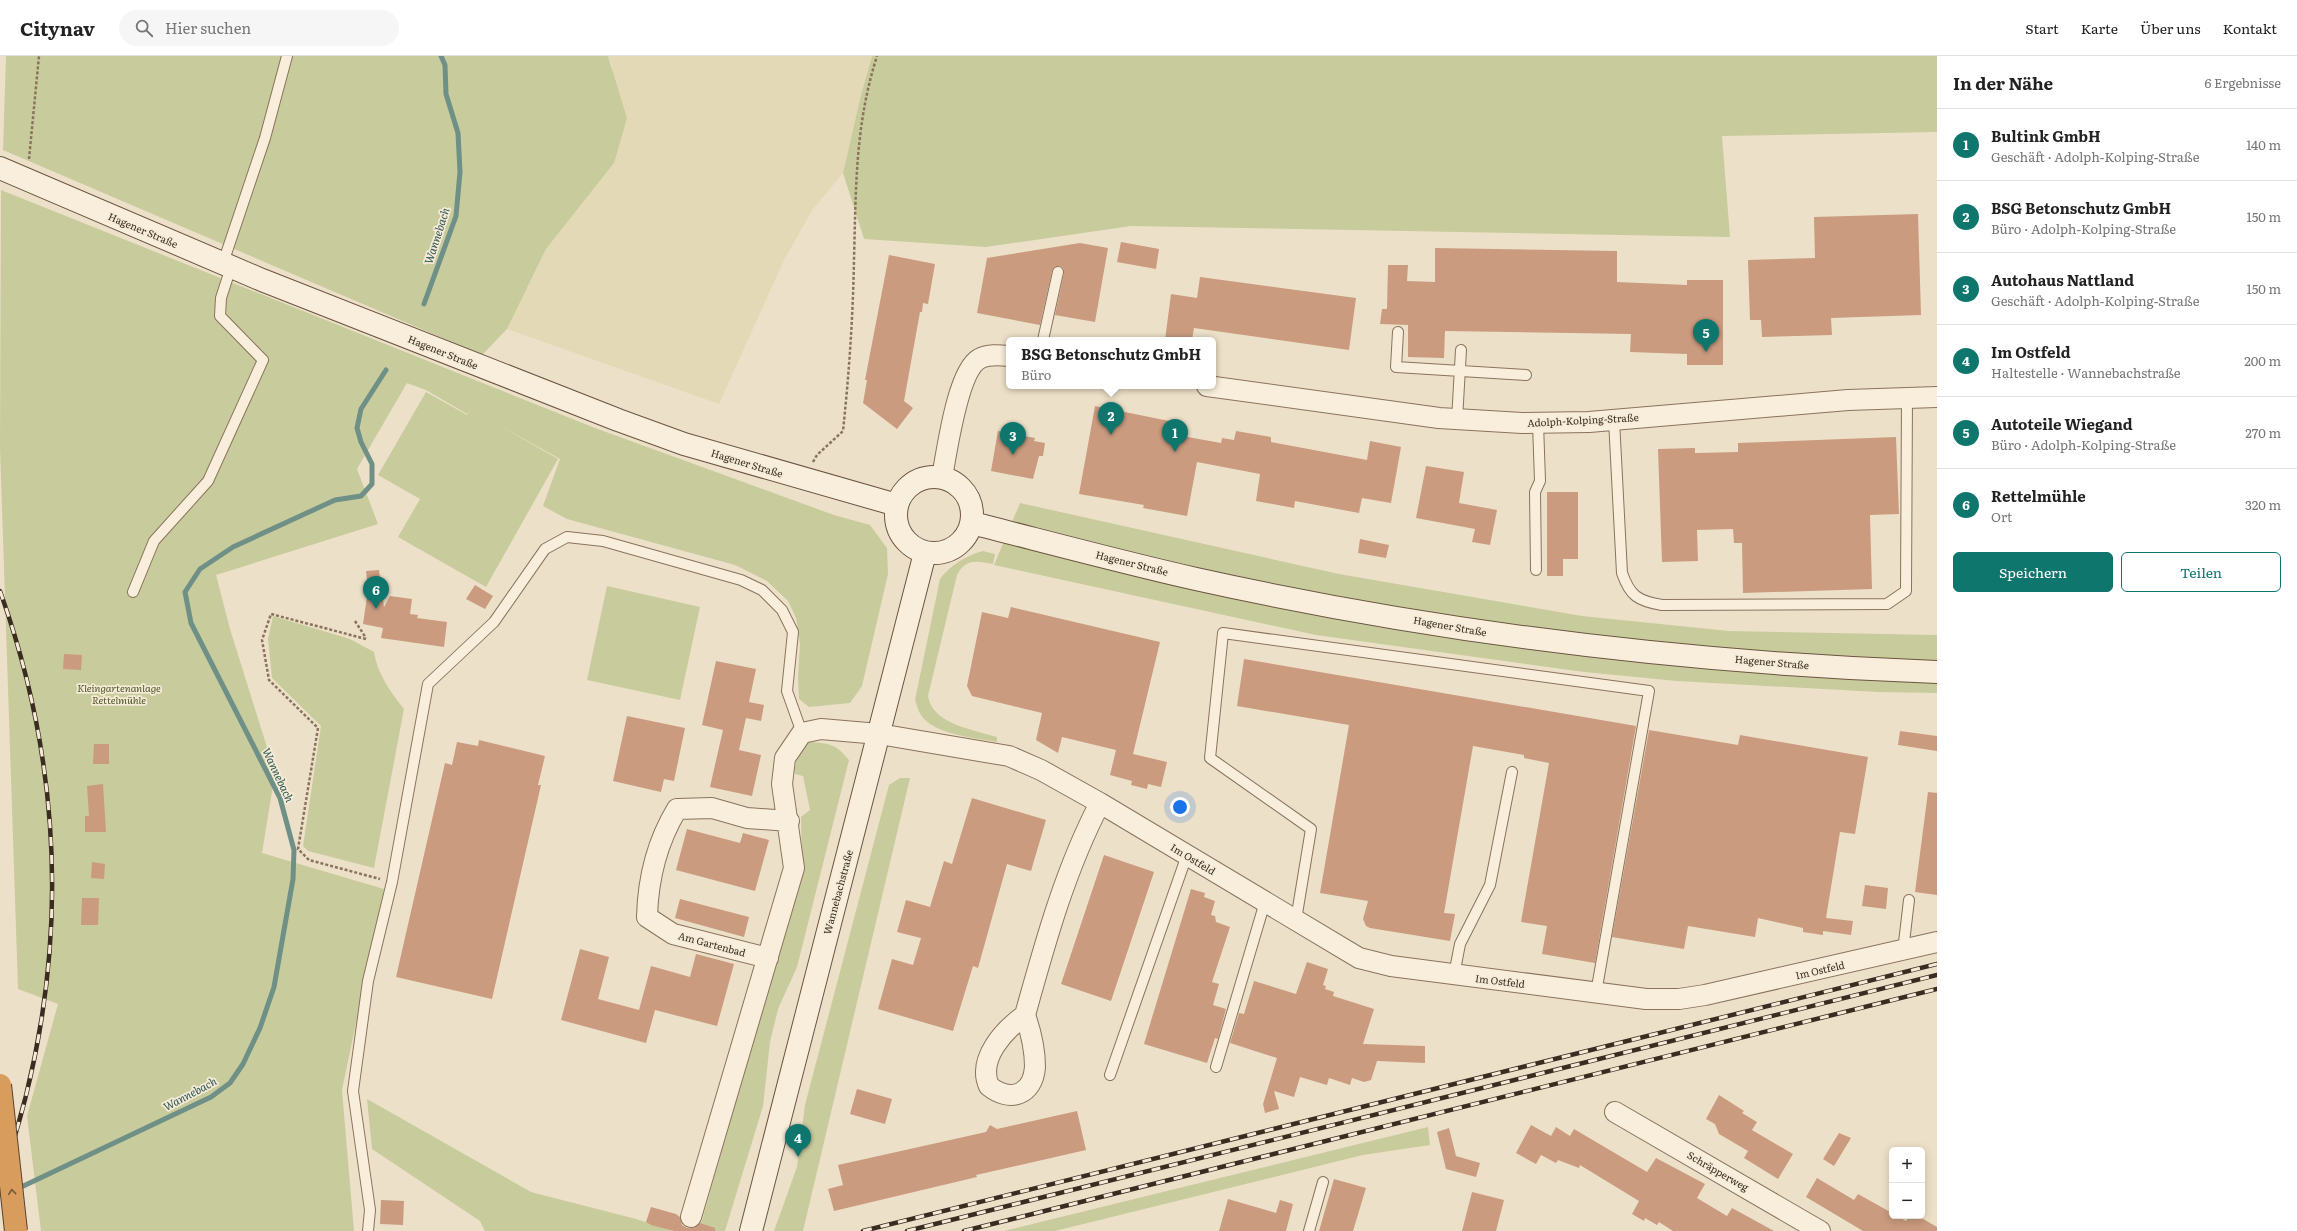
<!DOCTYPE html>
<html lang="de">
<meta charset="utf-8">
<style>
:root{--surface:#fff;--page:#f6f6f6;--text:#222;--muted:#767676;--line:#e0e0e0;--accent:#0f766e}
body{margin:0;font-family:Literata,serif;background:var(--page);color:var(--text)}
.controls{position:absolute;right:12px;bottom:12px;display:grid;overflow:hidden;border-radius:6px;box-shadow:0 2px 10px #0003}
.controls button{width:36px;height:36px;display:grid;place-items:center;padding:0;border:0;border-bottom:1px solid var(--line);background:var(--surface);color:var(--text);font:20px sans-serif}
.you{position:absolute;left:1180px;top:751px;width:14px;height:14px;margin:-10px;border:3px solid #fff;border-radius:50%;background:#1a73e8;box-shadow:0 0 0 6px #1a73e833}
.badge{display:grid;place-items:center;width:26px;height:26px;border-radius:50%;background:var(--accent);color:#fff;font-size:13px;font-weight:700}
.pin{position:absolute;translate:-50% -33px;filter:drop-shadow(0 1px 2px #0008)}
.pin::after{content:'';position:absolute;top:21px;width:14px;height:12px;background:inherit;clip-path:polygon(0 0,100% 0,50% 100%)}
.popup{position:absolute;left:1006px;top:281px;width:210px;height:52px;box-sizing:border-box;display:grid;place-content:center;border-radius:6px;background:var(--surface);filter:drop-shadow(0 1px 3px #0005);font-size:13px;white-space:nowrap;color:var(--muted)}
.popup b{font-size:15px;color:var(--text)}
.popup::after{content:'';position:absolute;left:50%;top:100%;margin-left:-8px;border:8px solid transparent;border-top-color:var(--surface)}
.list{margin:0;padding:0;list-style:none}
h2{display:flex;justify-content:space-between;align-items:center;height:52px;margin:0;padding:0 16px;font-size:17px}
h2 small{font-size:13px;font-weight:400;color:var(--muted)}
.list li{display:grid;grid-template-columns:26px 1fr auto;gap:12px;align-items:center;box-sizing:border-box;height:72px;padding:0 16px;border-top:1px solid var(--line)}
.list b{display:block;font-size:15px;white-space:nowrap}
.list p{margin:0;font-size:13px;white-space:nowrap;color:var(--muted)}
.list em{font-size:13px;font-style:normal;color:var(--muted)}
.actions{display:flex;gap:8px;padding:12px 16px}
.actions a{flex:1;padding:9px 0;border:1px solid var(--accent);border-radius:6px;text-align:center;font-size:14px;color:var(--accent)}
.actions .main{background:var(--accent);color:#fff}
.icon{flex:none;width:22px;height:22px;fill:none;stroke:currentColor;stroke-width:2;stroke-linecap:round;stroke-linejoin:round}
.map{position:relative;flex:none;width:1937px;height:1175px;overflow:hidden}
header{display:flex;align-items:center;gap:24px;box-sizing:border-box;height:56px;padding:0 20px;background:var(--surface);border-bottom:1px solid var(--line)}
header strong{font-size:19px}
nav{display:flex;gap:22px;margin-inline-start:auto;font-size:14px}
.search{width:280px;height:36px;background:var(--page);display:flex;align-items:center;gap:10px;box-sizing:border-box;padding:0 14px;border-radius:22px;color:var(--muted);font-size:15px}
main{display:flex}
aside{flex:1;background:var(--surface)}
.map>svg:first-child{display:block}
.farmland{fill:#e3d9b6}
.green{fill:#c8cb9c}
.lines{fill:none;stroke-linecap:round;stroke-linejoin:round}
.stream{stroke:#6f9086;stroke-width:5}
.building{fill:#ca9b7f}
.service-casing{stroke:#89735d;stroke-width:12}
.minor-casing{stroke:#89735d;stroke-width:22}
.secondary-casing{stroke:#6b5441;stroke-width:24}
.path{stroke:#89735d;stroke-width:2.5;stroke-dasharray:3 2;stroke-linecap:butt}
.service{stroke:#f8eedb;stroke-width:10}
.minor{stroke:#f8eedb;stroke-width:20}
.secondary{stroke:#f8eedb;stroke-width:22}
.rail-casing{stroke:#3a2c21;stroke-width:4.5}
.rail{stroke:#f5ebd7;stroke-width:3;stroke-dasharray:9;stroke-linecap:butt}
.motorway-bridge-casing{stroke:#574131;stroke-width:24;stroke-linecap:butt}
.motorway-bridge{stroke:#d89c5d;stroke-width:22}
.oneway{stroke:#795939}
.labels{text-anchor:middle;stroke-width:3.5;stroke-linejoin:round;paint-order:stroke}
.street-label{font-size:10px;fill:#3a2c21;stroke:#f5ebd7}
.park-label{font-size:10px;font-style:italic;fill:#4c5528;stroke:#f5ebd7}
.water-label{font-size:11px;font-style:italic;fill:#305954;stroke:#f5ebd7}
</style>
<header>
<strong>Citynav</strong>
<div class="search"><svg class="icon" aria-label="search" viewBox="0 0 24 24"><circle cx="10" cy="10" r="6"/><path d="M15 15l6 6"/></svg>Hier suchen</div>
<nav><a>Start</a><a>Karte</a><a>Über uns</a><a>Kontakt</a></nav>
</header>
<main>
<div class="map">
<svg width="1937" height="1175" viewBox="0 0 1937 1175">
<rect width="100%" height="100%" fill="#ede0c8"/>
<path class="farmland" d="M608,0h264l-11,39 -18,78 -30,36 -29,51 -65,144 -212,-75 39,-80 68,-86 -2,-98z"/>
<path class="green" d="M6,0h602l19,62 -13,45 -68,86 -39,80 -25,26 -479,-205z
M872,0h1065v76l-215,4 8,101 -599,-11 -145,21 -122,-8 -21,-66 18,-78z
M1,134l594,238 239,87 36,10 17,23 1,26 -26,112 -12,17 -41,4 -10,-8 -1,-21 2,-34 -4,-26 -8,-17 -21,-20 -32,-16 -168,-46 -24,-13 17,-47 -63,-35 61,35 -72,128 -88,-50 22,-38 -42,-24 48,-83 41,23 4,-6 -4,5 -41,-24 -19,-7 -50,86 21,55 -162,51 14,54 45,144 -13,80 122,36 -42,201 12,141h-313l-14,-115 31,-112 -40,-15 -18,-541z
M1020,447l319,71 243,42 147,15 208,4v58l-59,-1 -201,-11 -93,-9 -268,-37 -322,-70z
M983,495l12,3 -2,10c-17,-3 -27,-6 -36,11l-29,121c4,28 46,34 69,41v5c-21,-4 -63,-7 -76,-27 -3,-4 -4,-10 -6,-15l25,-121c9,-13 27,-24 43,-28z
M607,530l93,21 -20,93 -93,-20z
M273,560l77,23 24,13c3,21 17,41 30,57l-30,159 -66,-17 -5,-5 18,-120 -49,-48 -4,-39z
M809,686c20,1 27,2 40,18l-52,207 -19,42 -8,33 -7,64 -38,125h-26l103,-366 -1,-48 9,-7 -7,-34 -8,-2c-1,-13 5,-23 14,-32z
M900,722h10l-107,453h-29l23,-64 8,-62 84,-320z
M367,1043l164,93 105,27 37,12h-188l-5,-10 -108,-72z
M1428,1071l2,18 -67,10 -308,76h-51z"/>
<g class="lines">
<path class="stream" d="M424,248l32,-88 4,-44 -2,-39 -12,-39 -1,-29 -4,-9
M17,1133l194,-92 19,-14 13,-19 17,-36 14,-41 19,-108 1,-29 -14,-52 -89,-175 -6,-31 15,-23 33,-22 102,-47 26,-4 11,-12v-20l-11,-22 -4,-14 4,-19 25,-39"/>
</g>
<path class="building" d="M1918,158l3,101 -90,3 1,17 -70,2 -1,-17h-11l-2,-60 67,-2 -1,-41z
M1121,186l38,7 -3,20 -39,-7z
M1080,187l28,5 -13,74 -40,-7 9,-42 -1,-5 -4,-2 -5,1 -2,4 -12,54 -63,-12 10,-55z
M1435,192l182,3v31l70,3v-5h36v85h-36v-11l-57,-2 1,-18 -186,-3 -1,27 -36,-1v-32l-28,-1 2,-15h5l1,-44h20l-1,16 28,1z
M889,199l46,9 -7,40 -5,-1 -1,9h-2l-16,89 9,7 -16,21 -34,-26 4,-23h-2z
M1200,221l156,21 -7,52 -155,-22 -2,12h-27l6,-46 26,4z
M1095,350l89,18 -2,12 39,7 1,-5 12,2 2,-9 35,6v5l96,18 3,-19 31,6 -10,56 -29,-5 -3,15 -64,-12 -1,7 -38,-7 4,-27 -63,-12 -10,54 -44,-8 1,-3 -65,-11z
M998,375l37,7 -1,3 11,2 -2,13h-4l-6,23 -42,-8z
M1896,381l3,77 -29,1 2,74 -129,4 -1,-50h-8l-1,-14 -36,1 1,31 -36,1 -4,-113 37,-1v5l43,-1v-9z
M1426,410l38,6 -5,31 38,7 -7,35 -18,-3 3,-13 -59,-11z
M1547,436h31v67h-15v17h-16z
M1360,483l29,6 -3,13 -28,-5z
M379,514l5,37 6,-11 22,3 -2,15 8,1 -1,3 30,4 -3,25 -63,-9 2,-10 -20,-4 5,-34 -2,-19z
M475,529l18,11 -8,13 -19,-10z
M1011,551l149,35 -27,112 34,8 -6,25 -13,-3 -1,5 -16,-4 1,-4 -22,-6 6,-25 -54,-13 -4,16 -22,-13 6,-27 -70,-17 -5,-10 15,-74 26,6z
M64,598l18,1 -1,15 -18,-1z
M1244,603l392,67 -41,237 -53,-9 5,-28 -26,-4 28,-159 -25,-5v-3l-51,-9 -29,167 11,1 -5,27 -80,-13 -4,-2 -3,-7 5,-18 -48,-8 29,-168 -112,-19z
M716,605l40,8 -7,33 15,3 -3,16 -15,-3 -7,32 22,5 -9,41 -42,-9 13,-57 -21,-5z
M627,660l58,12 -11,53 -10,-2 -3,13 -48,-11z
M1649,674l89,15 2,-10 128,22 -13,77 -15,-2 -14,86 27,3 -2,14 -28,-4v4l-20,-3v-4l-45,-10 -3,19 -67,-11 -4,23 -72,-12z
M1900,675l37,5v15l-39,-6z
M479,684l66,16 -7,29h3l-49,214 -96,-22 49,-214 7,2 5,-23 21,4z
M94,688h15v20h-16z
M103,728l3,48h-21v-16h4l-2,-30z
M1928,736l9,1v102l-22,-3z
M972,742l74,22 -15,51 -24,-7 -29,104 -5,-2 -20,65 -75,-22 14,-50 21,6 8,-27 -24,-6 9,-32 24,7 14,-46 8,3z
M687,773l53,14 3,-10 26,7 -14,51 -79,-21z
M1104,799l50,17 -43,129 -50,-17z
M92,806l13,2 -1,15 -13,-1z
M1865,829l23,3 -2,21 -24,-3z
M1191,833l14,4 -1,4 11,4 -4,14 4,1 1,6 14,5 -18,55 7,2 -6,21 13,4 -8,30 -3,-1 -8,25 -63,-19z
M82,842h17l-1,27h-17z
M680,843l69,18 -5,20 -69,-19z
M580,893l29,8 -11,42 41,11 12,-44 39,11 6,-23 38,10 -17,62 -62,-16 -9,33 -85,-23z
M1307,906l21,7 -5,16 3,1 -1,3 9,3 -1,4 41,13 -11,35 62,2v17l-48,-2 -6,19 -7,2 -12,-4 -2,7 -21,-7 -2,7 -27,-8 -6,20 -20,-6 5,18 -14,4 -2,-9 14,-46 -47,-15 9,-30 5,1 10,-33 42,13z
M857,1033l35,10 -7,25 -35,-10z
M1719,1039l25,16 -2,2 15,9 -5,8 41,24 -15,25 -34,-21 4,-7 -29,-17 -4,-10 -9,-5z
M1077,1055l9,39 -110,25 1,2 -143,34 -6,-22 15,-4 -5,-20 148,-33 4,-7 7,4z
M1531,1069l20,11 5,-9 14,9 4,-7 73,43 9,-14 49,26 -8,14 30,18 5,-8 42,23h-101l-14,-9 -2,3 -12,-7 -1,3 -12,-7 7,-13 -59,-36 -1,3 -21,-8 -2,3 -15,-8 -5,9 -20,-11z
M1449,1072l7,28 24,7 -4,14 -30,-8 -9,-37z
M1839,1077l12,5 -17,28 -11,-7z
M1817,1122l37,22 4,-6 34,19v3h5l9,5 3,-5h9l19,11v4h-74l-57,-34z
M1334,1123l32,9 -13,43h-34z
M1472,1136l32,8 -8,31h-34z
M1228,1143l48,14 4,-13 13,4 -7,27h-67z
M381,1144l23,1 -1,24 -23,-1z
M651,1151l25,7 4,3 2,8 5,3h7l6,-5 15,5v3h-41l-23,-6 -5,-3z"/>
<g class="lines">
<defs>
<path id="service" d="M223,207l42,-125 22,-82
M1398,276l-2,35 130,8
M1043,284l15,-68
M1457,364l4,-70
M1614,364l8,153c8,23 16,28 40,32l225,-1 19,-13 1,-194
M1536,514l-1,-78 5,-11 -2,-58
M133,536l21,-51 54,-60 55,-121 -43,-44 1,-18 10,-31
M1296,864l15,-91 -101,-71 13,-125 426,58 -53,302
M1903,895l6,-51
M1454,919l6,-31 30,-59 22,-113
M1216,1011l49,-165
M1110,1019l77,-220
M368,1175l2,-21 -17,-119 15,-110 24,-99 36,-198 66,-62 51,-73 22,-12 36,4 138,39 21,10 20,20 11,22 -6,59 15,42
M1309,1175l14,-49"/>
<path id="minor" d="M1207,330l232,32 83,5 67,-1 259,-22 89,-3
M942,421c5,-25 15,-105 37,-118 9,-5 20,-4 30,-3
M768,902l-95,-24 -26,-17c1,-39 10,-75 30,-108l35,-1 35,10 42,3
M1025,959c-21,15 -48,44 -36,71 21,17 44,9 46,-19 0,-18 -4,-35 -10,-52 20,-72 40,-145 75,-212l259,155 32,8 255,33h33l26,-4 232,-53
M1615,1056l205,119
M691,1161l103,-349 -12,-84 3,-26 17,-25 19,-4 58,5 130,22 32,14 59,33"/>
<path id="secondary" d="M0,112l262,112 356,140 66,24 213,61
M896 459a38 38 0 1 1 76 0a38 38 0 1 1-76 0Z
M972,467c75,19 149,39 224,56 243,54 492,84 741,93
M751,1175l174,-678"/>
</defs>
<use href="#service" class="service-casing"/>
<use href="#minor" class="minor-casing"/>
<use href="#secondary" class="secondary-casing"/>
<path class="path" d="M29,103l10,-103
M813,406l4,-7 26,-24c6,-57 10,-114 11,-172 2,-71 1,-134 23,-203
M355,565l11,17
M366,583l-95,-25 -9,26 7,40 49,48 -20,121 11,11 71,19"/>
<use href="#service" class="service"/>
<use href="#minor" class="minor"/>
<use href="#secondary" class="secondary"/>
<defs>
<path id="rail" d="M0,1126c69,-196 70,-395 0,-591
M863,1175l1074,-267
M907,1175l1030,-256
M964,1175l973,-242"/>
</defs>
<use href="#rail" class="rail-casing"/>
<use href="#rail" class="rail"/>
<defs>
<path id="motorway-bridge" d="M0,1029l16,146"/>
</defs>
<use href="#motorway-bridge" class="motorway-bridge-casing"/>
<use href="#motorway-bridge" class="motorway-bridge"/>
</g>
<defs><path id="oneway-chevron" d="M-2-3.5L2.5 0L-2 3.5" fill="none" stroke-width="1.6" stroke-linecap="round" stroke-linejoin="round"/></defs>
<use class="oneway" href="#oneway-chevron" transform="translate(12 1136) rotate(-96)"/>
<g class="labels">
<g class="street-label">
<text transform="translate(143 174) rotate(23)" y="4">Hagener Straße</text>
<text transform="translate(443 296) rotate(22)" y="4">Hagener Straße</text>
<text transform="translate(1583 364) rotate(-3)" y="4">Adolph-Kolping-Straße</text>
<text transform="translate(747 407) rotate(17)" y="4">Hagener Straße</text>
<text transform="translate(1132 507) rotate(14)" y="4">Hagener Straße</text>
<text transform="translate(1450 570) rotate(10)" y="4">Hagener Straße</text>
<text transform="translate(1772 606) rotate(5)" y="4">Hagener Straße</text>
<text transform="translate(1193 803) rotate(31)" y="4">Im Ostfeld</text>
<text transform="translate(838 836) rotate(-75)" y="4">Wannebachstraße</text>
<text transform="translate(712 888) rotate(15)" y="4">Am Gartenbad</text>
<text transform="translate(1820 914) rotate(-13)" y="4">Im Ostfeld</text>
<text transform="translate(1500 925) rotate(7)" y="4">Im Ostfeld</text>
<text transform="translate(1718 1115) rotate(30)" y="4">Schräpperweg</text>
</g>
<g class="park-label">
<text x="119" y="636">Kleingartenanlage<tspan x="119" dy="12">Rettelmühle</tspan></text>
</g>
<g class="water-label">
<text transform="translate(437 180) rotate(-72)" y="4">Wannebach</text>
<text transform="translate(278 719) rotate(65)" y="4">Wannebach</text>
<text transform="translate(190 1038) rotate(-28)" y="4">Wannebach</text>
</g>
</g>
</svg>
<div class="controls">
<button>+</button>
<button>−</button>
</div>
<div class="you"></div>
<div class="pin badge" style="left:1175px;top:396px">1</div>
<div class="pin badge" style="left:1111px;top:379px">2</div>
<div class="popup"><b>BSG Betonschutz GmbH</b>Büro</div>
<div class="pin badge" style="left:1013px;top:399px">3</div>
<div class="pin badge" style="left:798px;top:1101px">4</div>
<div class="pin badge" style="left:1706px;top:296px">5</div>
<div class="pin badge" style="left:376px;top:553px">6</div>
</div>
<aside>
<h2>In der Nähe<small>6 Ergebnisse</small></h2>
<ul class="list">
<li><span class="badge">1</span><div><b>Bultink GmbH</b><p>Geschäft · Adolph-Kolping-Straße</p></div><em>140 m</em></li>
<li><span class="badge">2</span><div><b>BSG Betonschutz GmbH</b><p>Büro · Adolph-Kolping-Straße</p></div><em>150 m</em></li>
<li><span class="badge">3</span><div><b>Autohaus Nattland</b><p>Geschäft · Adolph-Kolping-Straße</p></div><em>150 m</em></li>
<li><span class="badge">4</span><div><b>Im Ostfeld</b><p>Haltestelle · Wannebachstraße</p></div><em>200 m</em></li>
<li><span class="badge">5</span><div><b>Autoteile Wiegand</b><p>Büro · Adolph-Kolping-Straße</p></div><em>270 m</em></li>
<li><span class="badge">6</span><div><b>Rettelmühle</b><p>Ort</p></div><em>320 m</em></li>
</ul>
<div class="actions"><a class="main">Speichern</a><a>Teilen</a></div>
</aside>
</main>
